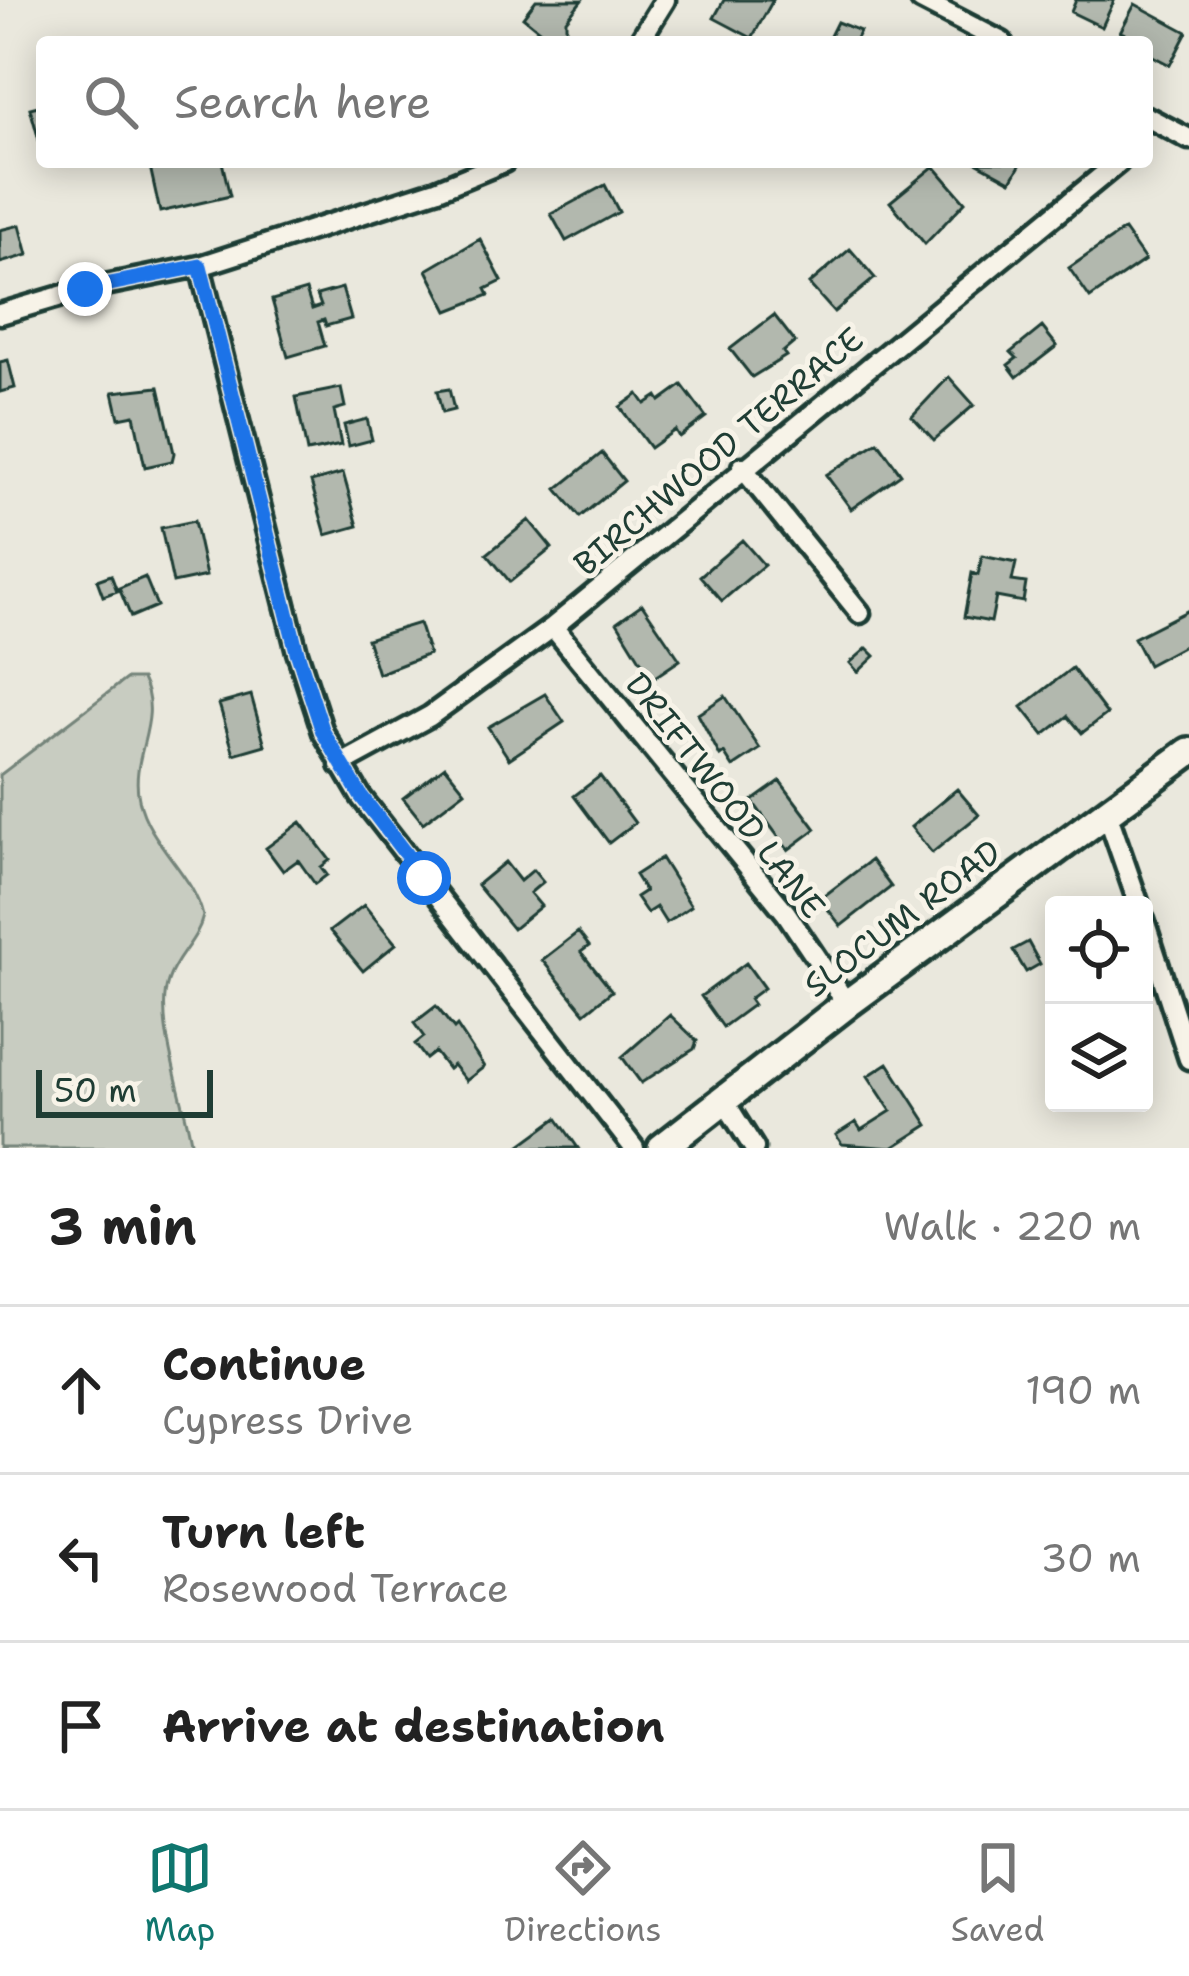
<!DOCTYPE html>
<meta charset="utf-8">
<style>
:root{--surface:#fff;--page:#f6f6f6;--text:#222;--muted:#767676;--line:#e0e0e0;--accent:#0f766e}
body{margin:0;font-family:"Shantell Sans",sans-serif;background:var(--page);color:var(--text)}
.controls{position:absolute;right:36px;bottom:36px;display:grid;overflow:hidden;border-radius:12px;box-shadow:0 6px 30px #0003}
.controls button{width:108px;height:108px;display:grid;place-items:center;padding:0;border:0;border-bottom:3px solid var(--line);background:var(--surface);color:var(--text);font:60px sans-serif}
.scale{position:absolute;left:36px;bottom:30px;width:177px;box-sizing:border-box;padding-left:12px;border:6px solid #1f3d34;border-top:0;font-size:33px;line-height:42px;white-space:nowrap;color:#1f3d34;-webkit-text-stroke:9px #f7f3e8;paint-order:stroke}
.stop{position:absolute;width:36px;height:36px;margin:-27px;border:9px solid #1a73e8;border-radius:50%;background:#fff}
.stop.end{background:#1a73e8;border-color:#fff;box-shadow:0 3px 12px #0008}
.list{margin:0;padding:0;list-style:none}
h2{display:flex;justify-content:space-between;align-items:center;height:156px;margin:0;padding:0 48px;font-size:51px}
h2 small{font-size:39px;font-weight:400;color:var(--muted)}
.list li{display:grid;grid-template-columns:78px 1fr auto;gap:36px;align-items:center;box-sizing:border-box;height:168px;padding:0 48px;border-top:3px solid var(--line)}
.list b{display:block;font-size:45px;white-space:nowrap}
.list p{margin:0;font-size:39px;white-space:nowrap;color:var(--muted)}
.list em{font-size:39px;font-style:normal;color:var(--muted)}
.icon{flex:none;width:66px;height:66px;fill:none;stroke:currentColor;stroke-width:2;stroke-linecap:round;stroke-linejoin:round}
.map{position:relative;flex:none;width:1189px;height:1148px;overflow:hidden}
.search{position:absolute;background:var(--surface);box-shadow:0 6px 30px #0003;left:36px;right:36px;top:36px;height:132px;display:flex;align-items:center;gap:30px;box-sizing:border-box;padding:0 42px;border-radius:12px;color:var(--muted);font-size:45px}
.sheet{height:660px;background:var(--surface)}
nav{display:flex;justify-content:space-around;align-items:center;box-sizing:border-box;height:168px;border-top:3px solid var(--line);background:var(--surface);font-size:33px;color:var(--muted)}
nav a{display:grid;justify-items:center;gap:6px}
nav .on{color:var(--accent)}
.map>svg:first-child{display:block}
.green{fill:#c8ccc1;stroke:#74847a;stroke-width:3}
.building{fill:#b2b8ae;stroke:#1f3d34;stroke-width:3}
.lines{fill:none;stroke-linecap:round;stroke-linejoin:round}
.street-casing{stroke:#1f3d34;stroke-width:27}
.secondary-casing{stroke:#1f3d34;stroke-width:36}
.street{stroke:#f7f3e8;stroke-width:18}
.secondary{stroke:#f7f3e8;stroke-width:27}
.route{stroke:#1a73e8;stroke-width:15}
.labels{text-anchor:middle;stroke-width:10;stroke-linejoin:round;paint-order:stroke}
.street-label{font-size:33px;fill:#1f3d34;stroke:#f7f3e8}
</style>
<div class="map">
<svg width="1189" height="1148" viewBox="0 0 1189 1148">
<rect width="100%" height="100%" fill="#eae8dd"/>
<filter id="ink" filterUnits="userSpaceOnUse"><feTurbulence type="fractalNoise" baseFrequency=".00833" numOctaves="2"/><feDisplacementMap in="SourceGraphic" scale="24" xChannelSelector="R" yChannelSelector="G"/><feConvolveMatrix kernelMatrix="1 2 1 2 8 2 1 2 1" color-interpolation-filters="sRGB"/></filter>
<g filter="url(#ink)">
<path class="green" d="M126,679h16c22,42 -13,77 -3,120 9,44 54,74 64,117 -6,26 -27,40 -35,65 -14,41 18,122 24,167h-192v-373z"/>
<path class="building" d="M536,0h46l-16,20v16l-16,3 -27,-22z
M724,0h49l-21,38 -38,-20z
M1076,0h35l3,1 -12,26 -31,-15z
M1135,4l52,28 -17,33 -23,-12v-11l-27,-10z
M837,22l23,9 -6,11h-27z
M42,105v34l-3,1 -9,-32z
M149,162h73l8,34 -70,16z
M976,162h46l-11,19z
M934,166l31,36 -40,42 -35,-42z
M605,185l14,27 -53,29 -15,-27z
M20,225l8,30 -28,8v-33z
M1124,230l21,30 -55,38 -21,-30z
M480,239l22,42 -16,8 3,6 -41,16 -21,-41z
M850,249l25,29 -41,34 -25,-28z
M342,288l9,31 -25,7 -2,-6 -6,2 7,24 -37,11 -16,-57 34,-10 6,19 9,-3 -4,-11z
M774,315l21,27 -12,10 3,4 -34,21 -22,-28z
M1042,327l15,19 -40,31 -9,-12 9,-7 -6,-6z
M8,360l7,28 -15,4v-30z
M949,377l25,28 -40,35 -22,-24z
M682,385l24,32 -27,20 -4,-7 -25,18 -30,-41 18,-13 7,10 12,-8 3,5z
M159,387l15,66 -2,8 -27,6 -11,-52 -15,3 -6,-26z
M341,388l4,19 -11,3 7,35 -34,7 -11,-55z
M449,389l5,21 -12,3 -5,-22z
M367,419l5,21 -23,6 -5,-21z
M878,442l23,32 -50,35 -25,-34z
M602,453l22,28 -44,36 -23,-28z
M343,473l15,53 -32,9 -15,-53z
M529,520l23,28 -42,34 -23,-28z
M194,521l12,55 -33,7 -12,-55z
M742,540l22,25 -42,36 -22,-25z
M982,556l34,7 -4,18 14,2 -3,19 -27,-5 -5,25 -27,-5 8,-44 6,2z
M111,575l6,16 -14,5 -6,-16z
M145,577l12,29 -26,11 -12,-29z
M642,604l38,56 -28,19 -35,-57z
M1189,610v33l-41,22 -14,-27z
M419,623l10,31 -51,20 -11,-35z
M867,648l8,8 -17,16 -8,-9z
M1072,668l35,46 -25,19 -14,-17 -24,19 -22,-28z
M545,694l19,28 -55,37 -21,-32z
M251,695l14,50 -31,9 -15,-50z
M725,696l35,53 -27,18 -9,-14 -4,3 -22,-42z
M445,766l20,25 -42,32 -20,-25z
M600,776l35,47 -26,20 -35,-47z
M780,781l36,48 -28,21 -36,-49z
M957,789l22,26 -47,38 -21,-26z
M301,822l29,38 -9,7 6,8 -12,9 -17,-24 -15,11 -17,-23z
M661,858l30,48 -25,17 -10,-16 -9,6 -11,-16 9,-6 -10,-16z
M871,860l20,27 -50,39 -21,-27z
M505,862l15,19 13,-11 10,12 -13,11 11,13 -28,23 -36,-44z
M364,905l32,39 -33,27 -33,-40z
M578,932l11,14 -8,6 31,39 -27,22 -43,-53z
M1028,942l12,22 -14,8 -13,-22z
M746,963l18,25 -15,11 4,6 -30,22 -22,-31z
M436,1006l18,23 3,-3 27,41 -18,14 -13,-16 -5,4 -13,-17 -9,7 -11,-15 9,-7 -10,-14z
M670,1015l27,26 -3,8 -53,34 -19,-26z
M888,1063l40,62 -36,23 -50,-4 -6,-9 20,-13 5,8 30,-19 -23,-35z
M557,1118l21,30h-62z"/>
<g class="lines">
<defs>
<path id="street" d="M921,0l81,42
M639,42l26,-42
M1147,117l42,22
M200,266l97,386 26,80 38,65 273,351
M0,314l85,-25 115,-23 236,-76 68,-28
M742,467l118,146
M553,627l233,286 61,91
M340,765l90,-49 123,-89 566,-465
M1106,810l33,95
M1144,920l45,139
M723,1099l31,49"/>
<path id="secondary" d="M662,1148l185,-144 342,-252"/>
</defs>
<use href="#street" class="street-casing"/>
<use href="#secondary" class="secondary-casing"/>
<use href="#street" class="street"/>
<use href="#secondary" class="secondary"/>
</g>
</g>
<g class="lines" filter="url(#ink)">
<path class="route" d="M85,289l115,-23 97,386 26,80 38,64 63,82"/>
</g>
<g class="labels">
<g class="street-label">
<text transform="translate(718 451) rotate(-40)" y="12">BIRCHWOOD TERRACE</text>
<text transform="translate(726 795) rotate(52)" y="12">DRIFTWOOD LANE</text>
<text transform="translate(902 918) rotate(-37)" y="12">SLOCUM ROAD</text>
</g>
</g>
</svg>
<div class="controls">
<button><svg class="icon" aria-label="locate" viewBox="0 0 24 24"><circle cx="12" cy="12" r="6"/><path d="M12 2v4M12 18v4M2 12h4M18 12h4"/></svg></button>
<button><svg class="icon" aria-label="layers" viewBox="0 0 24 24"><path d="M12 4l9 5-9 5-9-5zM3 14l9 5 9-5"/></svg></button>
</div>
<div class="scale">50 m</div>
<div class="stop" style="left:424px;top:878px"></div>
<div class="stop end" style="left:85px;top:289px"></div>
<div class="search"><svg class="icon" aria-label="search" viewBox="0 0 24 24"><circle cx="10" cy="10" r="6"/><path d="M15 15l6 6"/></svg>Search here</div>
</div>
<section class="sheet">
<h2>3 min<small>Walk · 220 m</small></h2>
<ul class="list">
<li><svg class="icon" aria-label="ahead" viewBox="0 0 24 24"><path d="M12 20V5M6 11l6-6 6 6"/></svg><div><b>Continue</b><p>Cypress Drive</p></div><em>190 m</em></li>
<li><svg class="icon" aria-label="left" viewBox="0 0 24 24"><path d="M17 20v-9H6M10 6l-5 5 5 5"/></svg><div><b>Turn left</b><p>Rosewood Terrace</p></div><em>30 m</em></li>
<li><svg class="icon" aria-label="arrive" viewBox="0 0 24 24"><path d="M6 21V4h12l-3 4 3 4H6"/></svg><div><b>Arrive at destination</b></div></li>
</ul>
</section>
<nav>
<a class="on"><svg class="icon" aria-label="map" viewBox="0 0 24 24"><path d="M3 6l6-2 6 2 6-2v14l-6 2-6-2-6 2zM9 4v14M15 6v14"/></svg>Map</a>
<a><svg class="icon" aria-label="directions" viewBox="0 0 24 24"><path d="M12 3l9 9-9 9-9-9zM9 14v-3h6M13 9l2 2-2 2"/></svg>Directions</a>
<a><svg class="icon" aria-label="saved" viewBox="0 0 24 24"><path d="M7 4h10v16l-5-4-5 4z"/></svg>Saved</a>
</nav>
